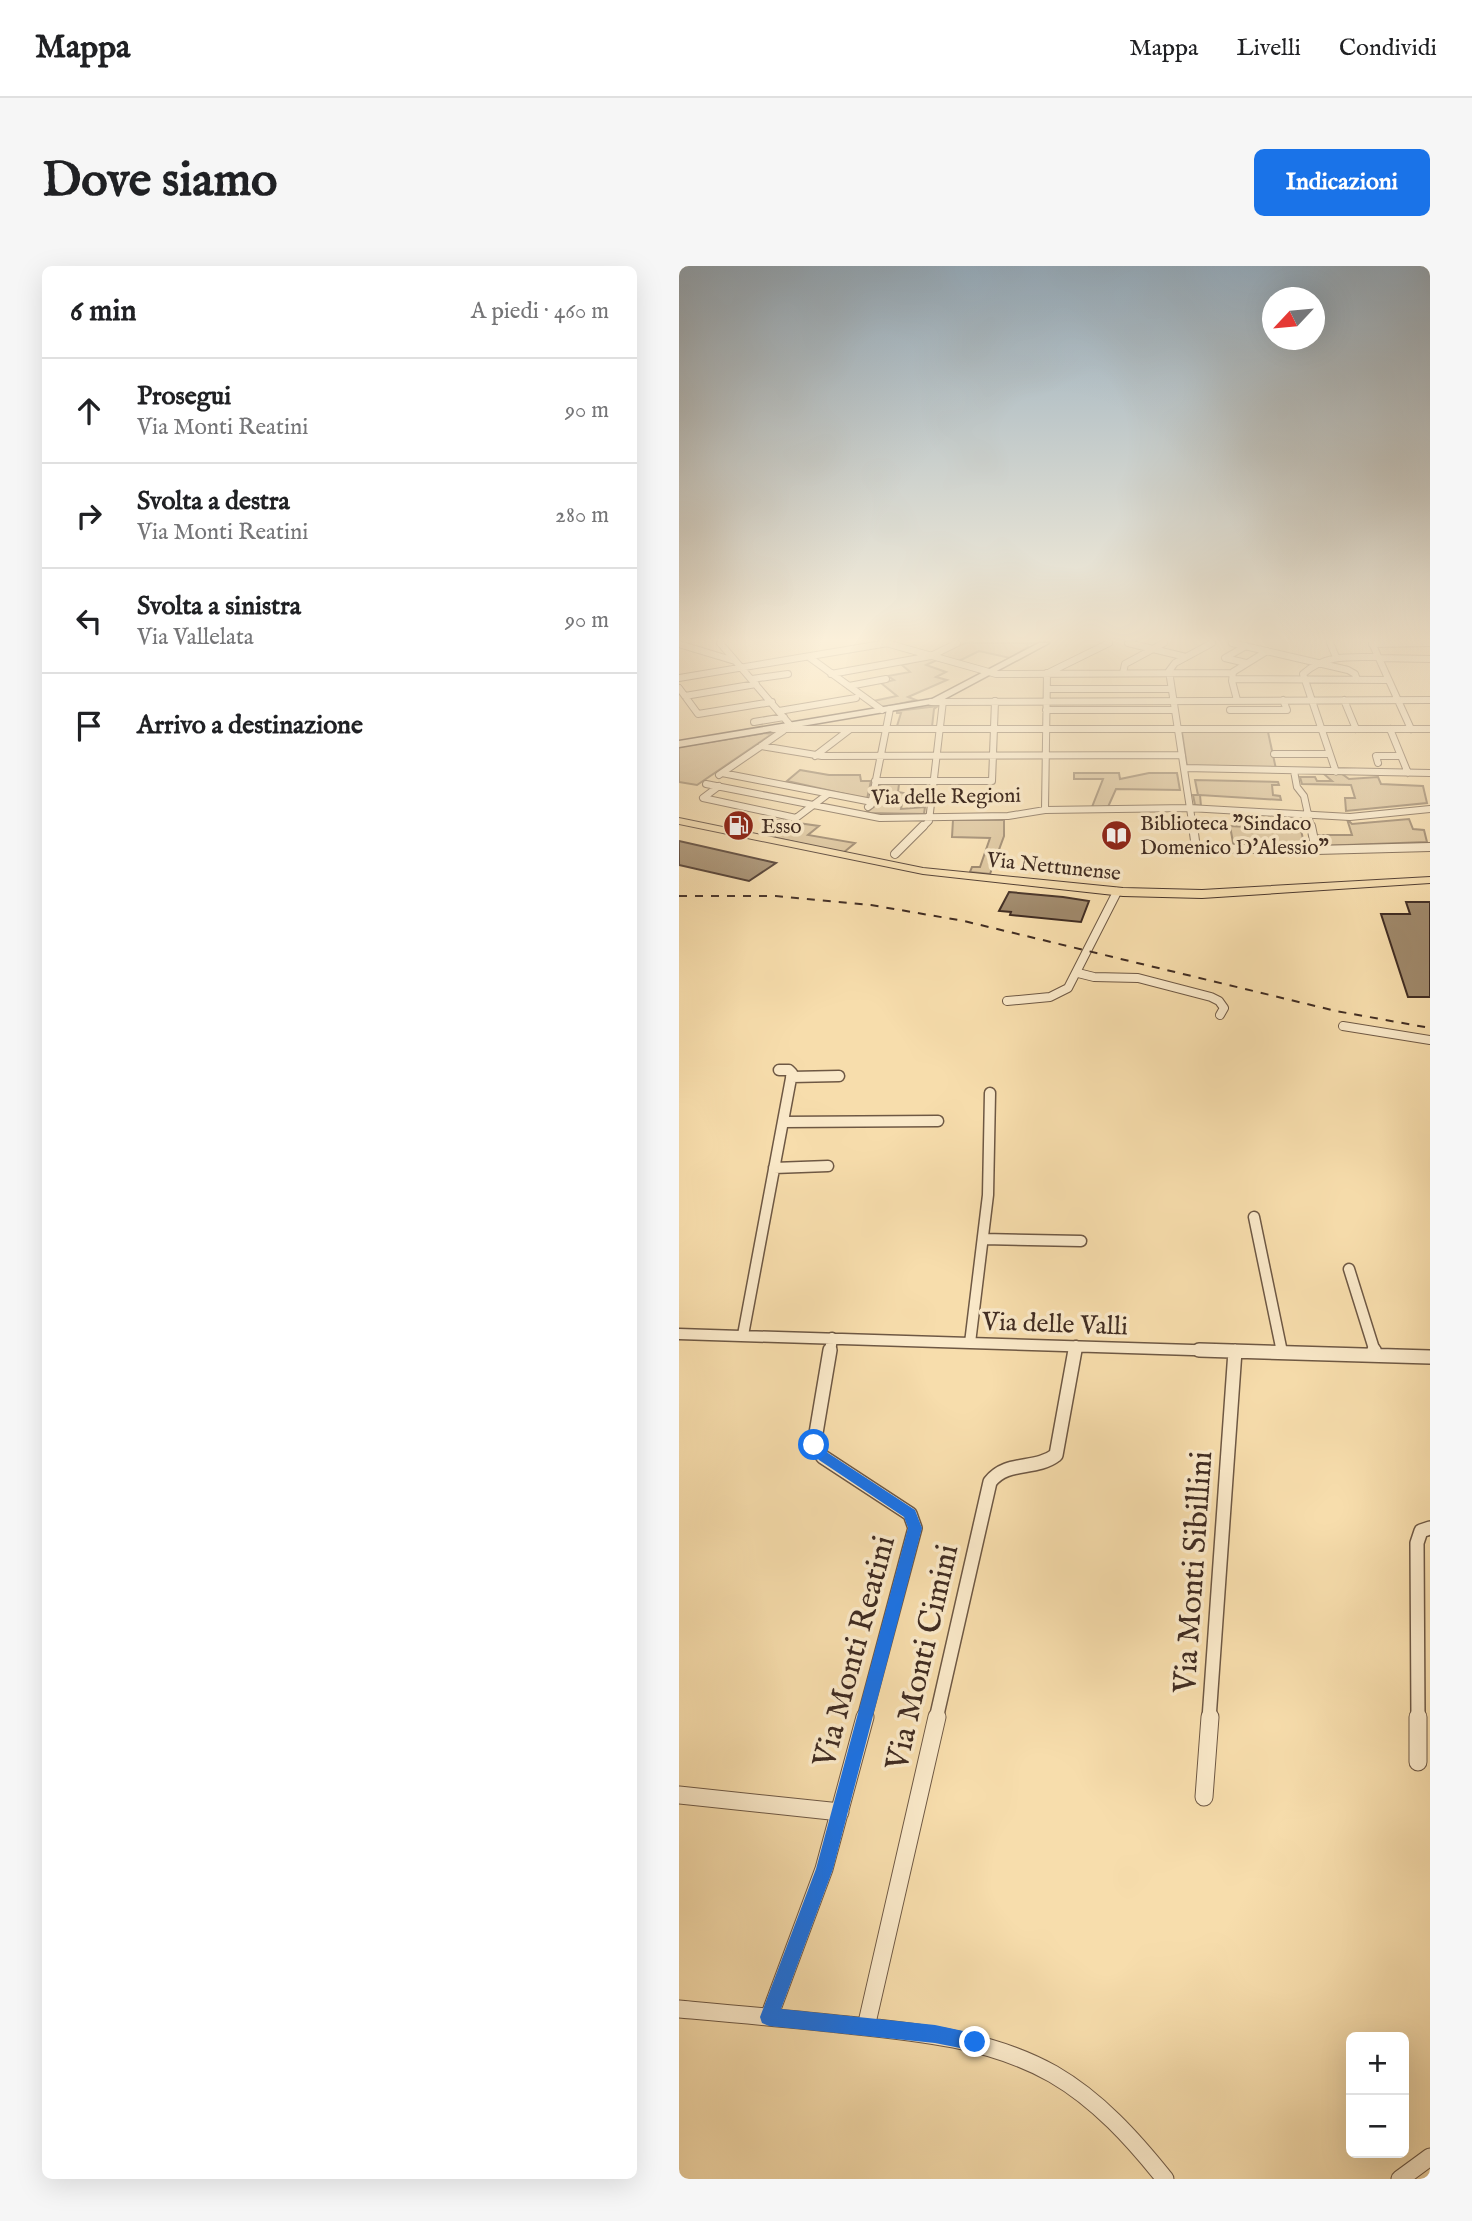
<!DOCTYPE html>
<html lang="it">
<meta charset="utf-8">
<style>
:root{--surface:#fff;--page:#f6f6f6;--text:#202124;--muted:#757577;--line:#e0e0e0;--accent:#1a73e8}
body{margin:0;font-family:"IM FELL English",serif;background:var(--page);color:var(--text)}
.controls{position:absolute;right:21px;bottom:21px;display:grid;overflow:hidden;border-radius:10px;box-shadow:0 7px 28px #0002}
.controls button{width:63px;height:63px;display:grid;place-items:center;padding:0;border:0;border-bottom:2px solid var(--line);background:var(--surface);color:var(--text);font:35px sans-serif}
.compass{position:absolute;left:583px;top:21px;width:63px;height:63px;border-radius:50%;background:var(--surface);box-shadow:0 7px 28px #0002;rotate:244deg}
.stop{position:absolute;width:21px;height:21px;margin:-16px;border:5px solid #1a73e8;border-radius:50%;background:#fff}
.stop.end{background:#1a73e8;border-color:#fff;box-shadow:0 2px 7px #0008}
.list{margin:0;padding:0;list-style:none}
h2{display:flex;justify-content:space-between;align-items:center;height:91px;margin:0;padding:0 28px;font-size:30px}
h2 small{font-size:23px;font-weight:400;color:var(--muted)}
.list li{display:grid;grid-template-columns:46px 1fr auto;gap:21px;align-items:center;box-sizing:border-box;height:105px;padding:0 28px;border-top:2px solid var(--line)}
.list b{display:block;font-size:26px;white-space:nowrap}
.list p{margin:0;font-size:23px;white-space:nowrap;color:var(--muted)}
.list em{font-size:23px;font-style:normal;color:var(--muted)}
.icon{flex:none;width:38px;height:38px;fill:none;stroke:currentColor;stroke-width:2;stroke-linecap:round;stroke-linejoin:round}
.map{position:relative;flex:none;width:751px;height:1913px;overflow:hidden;border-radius:10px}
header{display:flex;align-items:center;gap:42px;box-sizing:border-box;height:98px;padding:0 35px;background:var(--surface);border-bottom:2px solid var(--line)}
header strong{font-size:33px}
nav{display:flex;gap:38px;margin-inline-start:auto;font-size:24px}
.intro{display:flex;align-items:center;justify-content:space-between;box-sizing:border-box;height:168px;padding:0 42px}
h1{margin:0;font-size:49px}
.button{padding:18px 32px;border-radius:10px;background:var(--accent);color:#fff;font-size:24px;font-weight:700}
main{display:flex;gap:42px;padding:0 42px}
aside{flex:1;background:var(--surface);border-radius:10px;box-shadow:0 7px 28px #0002}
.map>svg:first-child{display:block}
.green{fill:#d8bf95;stroke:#8c765c;stroke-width:2}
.building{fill:#9f886a;stroke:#402c22;stroke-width:2}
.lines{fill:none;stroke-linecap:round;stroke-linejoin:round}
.street-far4-casing{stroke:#6e5844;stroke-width:8}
.street-far3-casing{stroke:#6e5844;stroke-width:10}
.street-far2-casing{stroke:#6e5844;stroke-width:13}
.street-far1-casing{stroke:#6e5844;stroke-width:16}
.street-casing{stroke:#6e5844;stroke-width:19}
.secondary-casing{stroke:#402c22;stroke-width:3}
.primary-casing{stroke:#402c22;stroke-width:2}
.street-far4{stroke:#fae9c9;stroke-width:6}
.street-far3{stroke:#fae9c9;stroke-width:8}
.street-far2{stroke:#fae9c9;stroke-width:10}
.street-far1{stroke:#fae9c9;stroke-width:13}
.street{stroke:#fae9c9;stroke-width:17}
.secondary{fill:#fae9c9;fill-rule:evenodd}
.primary{fill:#f7ddac;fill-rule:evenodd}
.rail{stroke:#402c22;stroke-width:2;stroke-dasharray:8 8;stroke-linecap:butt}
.route{fill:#1a73e8}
.labels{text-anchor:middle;stroke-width:7;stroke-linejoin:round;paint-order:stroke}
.far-street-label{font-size:21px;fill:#402c22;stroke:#fae9c9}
.far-poi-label{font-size:21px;fill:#402c22;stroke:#fae9c9;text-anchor:start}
.street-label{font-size:26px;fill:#402c22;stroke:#fae9c9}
.near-street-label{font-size:32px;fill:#402c22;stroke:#fae9c9}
</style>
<header>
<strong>Mappa</strong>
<nav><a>Mappa</a><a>Livelli</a><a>Condividi</a></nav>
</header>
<div class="intro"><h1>Dove siamo</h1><a class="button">Indicazioni</a></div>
<main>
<aside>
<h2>6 min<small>A piedi · 460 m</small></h2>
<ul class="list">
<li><svg class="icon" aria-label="ahead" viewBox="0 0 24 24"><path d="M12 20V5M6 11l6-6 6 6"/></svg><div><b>Prosegui</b><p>Via Monti Reatini</p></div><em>90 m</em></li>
<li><svg class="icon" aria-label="right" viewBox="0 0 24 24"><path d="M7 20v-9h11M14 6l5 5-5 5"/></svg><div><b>Svolta a destra</b><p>Via Monti Reatini</p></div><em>280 m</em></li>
<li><svg class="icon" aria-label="left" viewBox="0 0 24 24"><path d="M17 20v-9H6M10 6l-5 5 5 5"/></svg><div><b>Svolta a sinistra</b><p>Via Vallelata</p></div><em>90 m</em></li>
<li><svg class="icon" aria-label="arrive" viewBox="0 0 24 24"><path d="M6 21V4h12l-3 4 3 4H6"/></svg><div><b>Arrivo a destinazione</b></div></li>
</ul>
</aside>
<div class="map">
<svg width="751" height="1913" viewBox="0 0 751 1913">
<rect width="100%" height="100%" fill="#f7ddac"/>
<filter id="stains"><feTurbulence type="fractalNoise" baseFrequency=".00286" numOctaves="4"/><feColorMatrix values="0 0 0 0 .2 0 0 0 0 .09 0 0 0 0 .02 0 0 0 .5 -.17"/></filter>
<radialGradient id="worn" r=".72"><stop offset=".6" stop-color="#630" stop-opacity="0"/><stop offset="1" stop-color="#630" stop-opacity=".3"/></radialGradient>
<path class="green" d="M286,377h71l-9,1 1,3 -18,11 -31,-7 -20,10 -19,-4v-3z
M250,392l8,2 -11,5 20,7 -10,5 11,3 -39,17 8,3 -34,8 -9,-7 24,-5 -16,-13 13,-3 -6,-4 22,-4 -8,-7z
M259,440l-4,3 -2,18 -35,-1 4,-13h-4v-2z
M503,466h86l8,37 -89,-2z
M86,467l7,1 -75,51 -18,-3v-35z
M121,504l29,5h31l1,6h10l-4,18 -80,-18z
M395,507h45l1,6 29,-6h28l3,17 -64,-1 -8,18h-16l11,-28h-29z
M645,508h18l7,5 29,-2 3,7 42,2 4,17 -81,8 -1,-13h10l-4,-13 -49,-1 -2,-7h15l2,4h15z
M516,514l83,2 1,3h-7l1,10 7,1 1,4 -81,-5 1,11 -6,-1 -2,-10h5z
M201,518h19l-1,8 6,1 -3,16 24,-2 -1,7 -58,-1 10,-8z
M618,552h7l3,12h-6l4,18h-71l-4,-22 69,4z
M91,553l49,7 -11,9 47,8 -12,10 -84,-19 16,-11 -8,-2z
M668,553l5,5 57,-5 4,10 11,1 3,12 -108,4 -2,-11h35z
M274,554h51v16l-14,38 -20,-2 2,-5h8l10,-29 -38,-1z"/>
<path class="building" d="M0,575l97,22 -27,18 -70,-16z
M330,626l54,5 26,4 -8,21 -71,-7 1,-3 -12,-1z
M727,636h24v95h-22l-27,-83h29z"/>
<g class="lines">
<defs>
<path id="street-far4" d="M41,377l71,83
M207,377l110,31 236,-1
M449,377l58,14
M553,377l116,27 7,4 2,6
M651,377l6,14
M693,377l39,86
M0,378l56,17
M693,378l58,-1
M567,380l-21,12 21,5
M130,391l73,53
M700,392l51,1
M371,406l59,-29
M444,407l2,-9 39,-21
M152,408l100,-18 26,-13
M0,412l209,-35
M73,413l36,-5
M554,413l155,1
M170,420l37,-7
M0,422l19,26 74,-12
M368,423h123
M6,430l71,-12
M558,434l-5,-19 1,-9 34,-21
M665,434l12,29
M252,436l499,-2
M367,444h127
M551,444h57l-4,-10
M100,445l77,-13
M75,456l30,-5
M94,463h657
M711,463l18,44
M82,480l61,10 360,-1
M595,488h55
M136,490l34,-26
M699,497l-2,-7h25
M505,502l246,5
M615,505l3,16 7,9 7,32
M657,506l-33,-98c22,-20 47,-17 75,-17
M43,507l150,29
M40,509l64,-44
M196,515h117l3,-80
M27,518l174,34 128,-2 37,-6 144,-2 161,9 80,-8
M40,520l-16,12 93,20 32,-24
M189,541l3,-2 19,-96
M366,544l2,-137
M243,562l7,-7 14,-120
M514,562l-24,-157 6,-8 37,-20"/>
<path id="street-far3" d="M514,560l3,22 120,2 114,-3
M632,560l5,24
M216,588l28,-28
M399,707l16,4 44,1 73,19 8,4 5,7 -4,7
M328,735l43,-4 18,-9 49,-96
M664,760l87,14"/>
<path id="street-far2" d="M112,811l48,-1
M104,856l155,-1
M95,902l54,-2
M575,951l28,135
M304,973l98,2
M670,1003l26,83
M0,1068l577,18
M64,1069l49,-262 -3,-3h-10
M291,1077l18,-148 2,-102
M151,1086l2,-14
M396,1086l1,-6"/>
<path id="street-far1" d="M151,1084l-16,95 9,12 87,57 5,14 -51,191
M520,1084l231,7
M695,1084l2,5
M257,1453l54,-237c17,-22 45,-11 66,-27l19,-105
M530,1453l26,-368
M739,1453l-1,-176 4,-12 9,-3"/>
<path id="street" d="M739,1451v45
M0,1529l161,17
M525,1531l6,-80
M0,1743c56,5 113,10 169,16 70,7 143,14 205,49 45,26 80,65 112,105
M90,1751l55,-148 41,-152
M187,1761l71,-310
M721,1913l30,-22"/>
<path id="secondary" d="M360,377h10l-112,60 -258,44v-6l253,-42z"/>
<path id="primary" d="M0,552l244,50 200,20 79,2 228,-13v6l-228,15 -79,-2 -200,-22 -244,-50z"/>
</defs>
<use href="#street-far4" class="street-far4-casing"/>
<use href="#street-far3" class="street-far3-casing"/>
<use href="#street-far2" class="street-far2-casing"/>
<use href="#street-far1" class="street-far1-casing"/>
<use href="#street" class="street-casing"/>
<use href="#secondary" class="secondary-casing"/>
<use href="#primary" class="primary-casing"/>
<use href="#street-far4" class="street-far4"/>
<use href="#street-far3" class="street-far3"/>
<use href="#street-far2" class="street-far2"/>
<use href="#street-far1" class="street-far1"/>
<use href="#street" class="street"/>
<use href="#secondary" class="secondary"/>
<use href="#primary" class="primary"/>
<path class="rail" d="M0,630h97l95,9 93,16 372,90 94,17"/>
</g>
<linearGradient id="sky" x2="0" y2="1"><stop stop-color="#95acbd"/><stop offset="0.58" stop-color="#fbf0da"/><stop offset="1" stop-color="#fbf0da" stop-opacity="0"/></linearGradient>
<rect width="751" height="645" fill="url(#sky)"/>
<path class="route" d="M135,1174l5,1 9,12 87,57 7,18 -89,341 -52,140 154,16 47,10 3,7 -3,6 -7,3 -40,-8 -166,-17 -7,-3 -2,-6 56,-148 92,-341 -4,-11 -85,-57 -11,-15z"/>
<defs>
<symbol id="fuel-disc" viewBox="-11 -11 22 22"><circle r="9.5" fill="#8f2418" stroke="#fae9c9"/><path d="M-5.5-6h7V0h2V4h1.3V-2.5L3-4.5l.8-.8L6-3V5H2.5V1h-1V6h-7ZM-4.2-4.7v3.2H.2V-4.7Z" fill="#fff"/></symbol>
<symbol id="library-disc" viewBox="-11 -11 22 22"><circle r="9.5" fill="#8f2418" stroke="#fae9c9"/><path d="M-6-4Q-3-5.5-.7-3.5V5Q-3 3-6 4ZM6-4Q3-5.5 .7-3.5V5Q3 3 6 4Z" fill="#fff"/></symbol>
</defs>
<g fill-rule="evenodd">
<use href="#fuel-disc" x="42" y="542" width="35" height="35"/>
<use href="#library-disc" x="420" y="552" width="35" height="35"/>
</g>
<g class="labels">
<g class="far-street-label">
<text transform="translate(267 530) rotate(-1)" y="7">Via delle Regioni</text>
<text transform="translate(375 600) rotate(6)" y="7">Via Nettunense</text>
</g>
<g class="far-poi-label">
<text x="461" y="564">Biblioteca "Sindaco<tspan x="461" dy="24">Domenico D'Alessio"</tspan></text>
<text x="82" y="567">Esso</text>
</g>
<g class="street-label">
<text transform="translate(376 1057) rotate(2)" y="9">Via delle Valli</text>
</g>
<g class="near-street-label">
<text transform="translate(513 1306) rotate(-86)" y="11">Via Monti Sibillini</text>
<text transform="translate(174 1385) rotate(-75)" y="11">Via Monti Reatini</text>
<text transform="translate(242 1391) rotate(-77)" y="11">Via Monti Cimini</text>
</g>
</g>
<rect width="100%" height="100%" filter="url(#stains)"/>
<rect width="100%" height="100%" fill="url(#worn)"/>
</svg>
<div class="controls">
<button>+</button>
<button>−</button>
</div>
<svg class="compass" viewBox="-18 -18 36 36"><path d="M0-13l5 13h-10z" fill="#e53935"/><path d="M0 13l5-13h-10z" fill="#757577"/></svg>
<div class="stop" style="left:135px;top:1179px"></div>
<div class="stop end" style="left:296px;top:1776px"></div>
</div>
</main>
